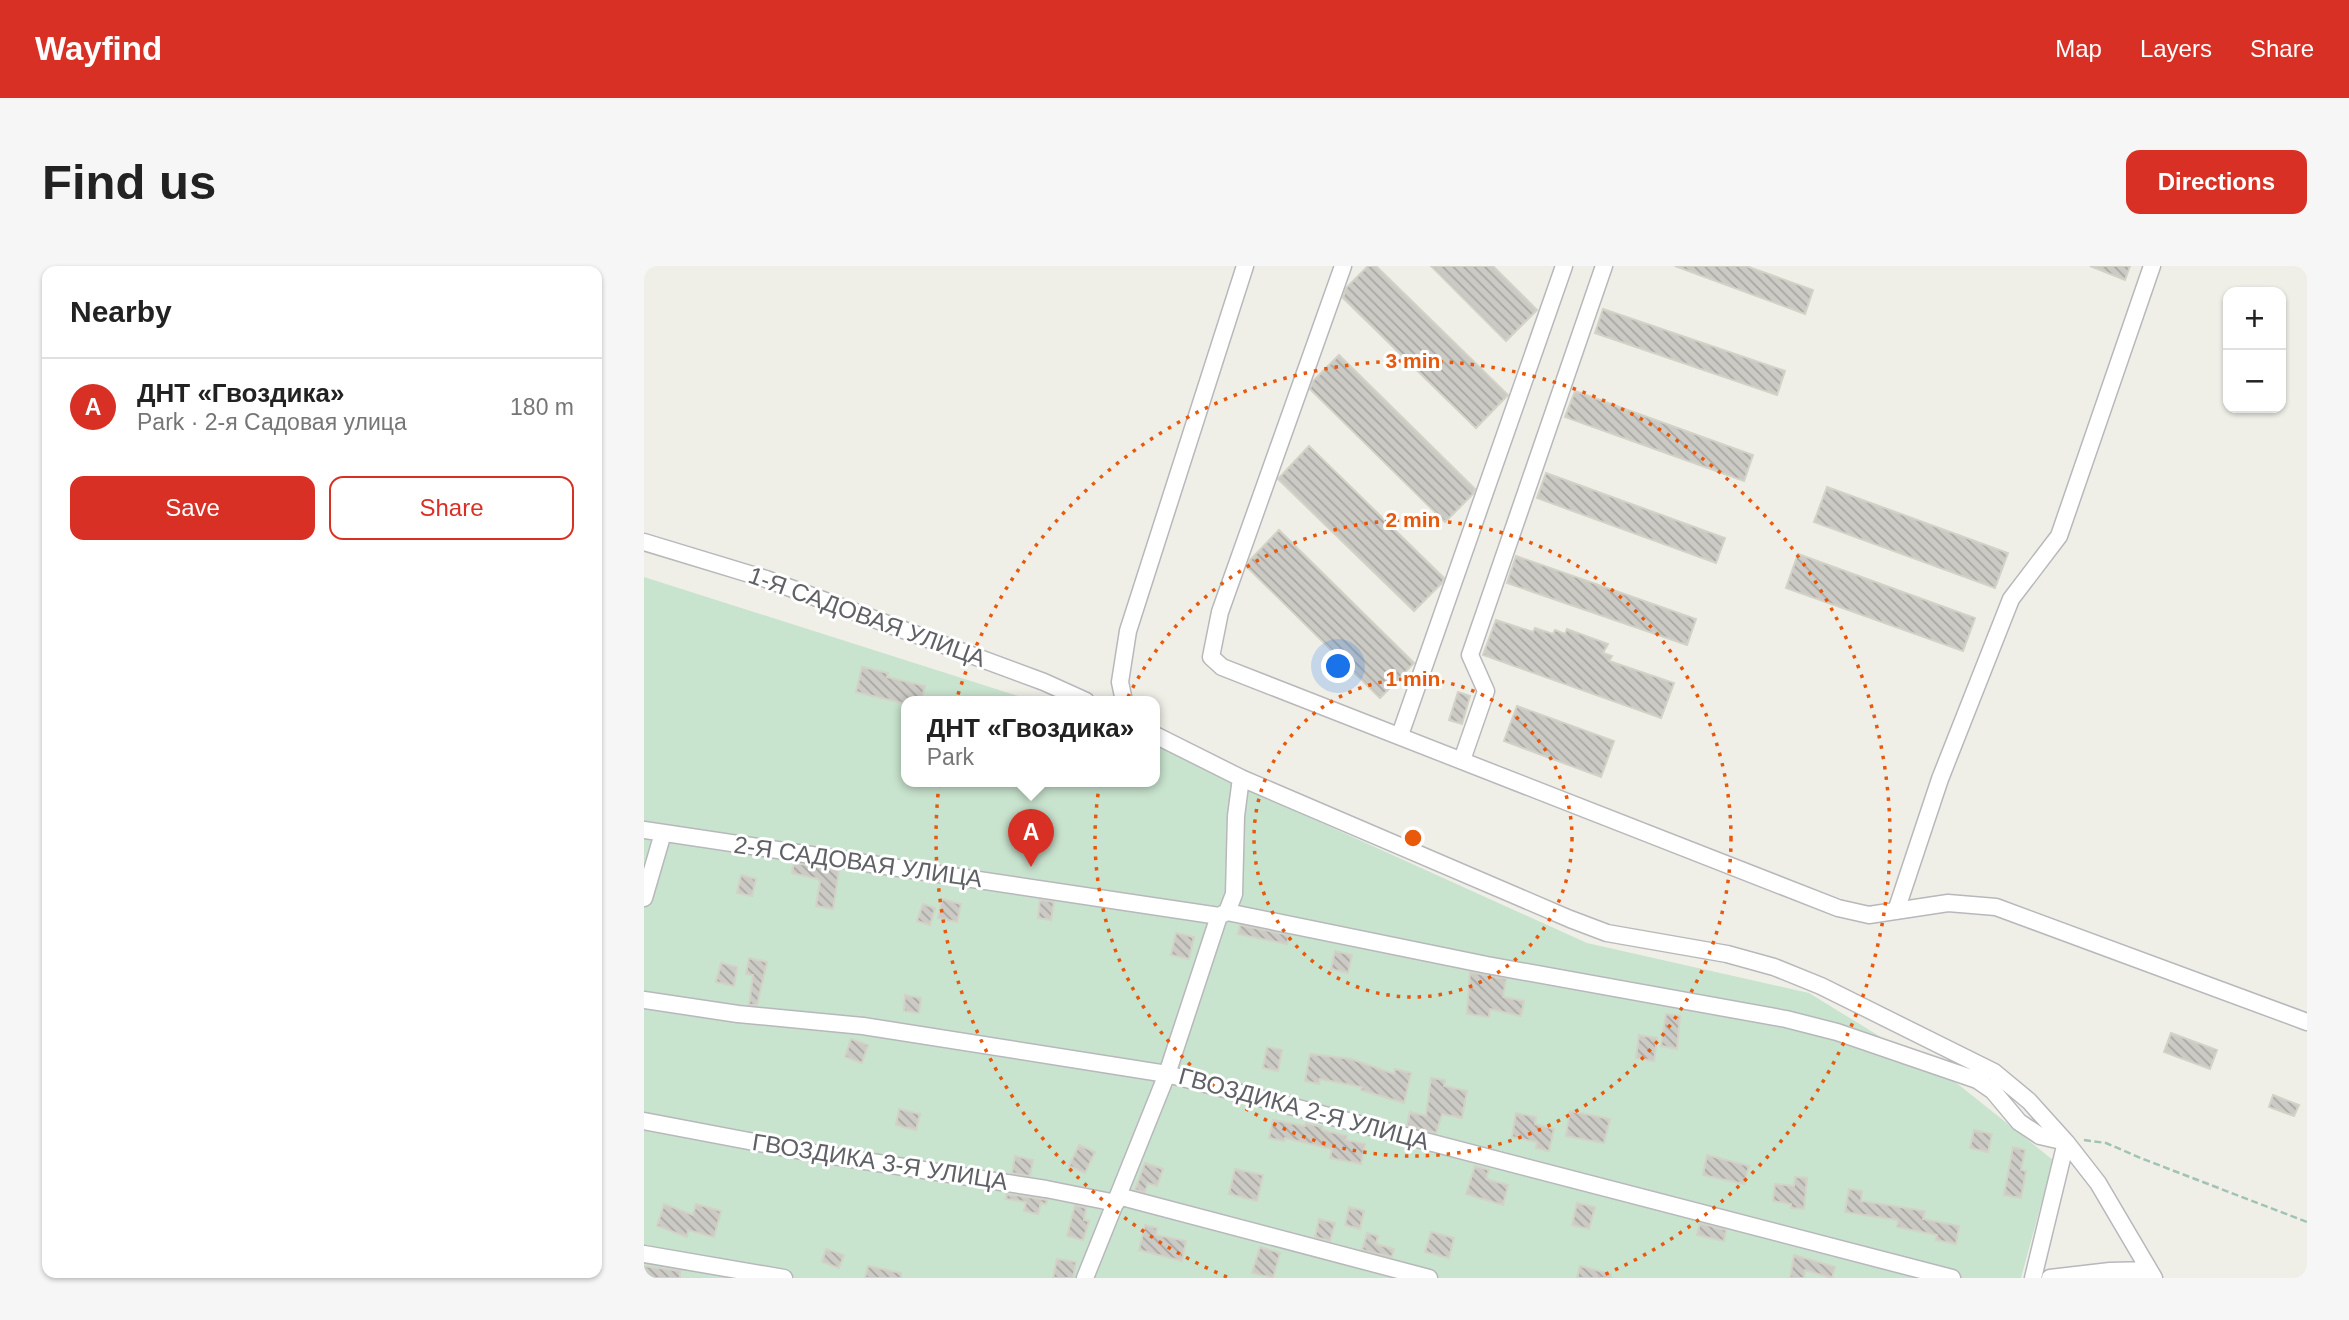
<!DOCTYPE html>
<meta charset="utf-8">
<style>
:root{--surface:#fff;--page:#f6f6f6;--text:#222;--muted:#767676;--line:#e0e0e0;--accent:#d93025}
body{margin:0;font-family:Helvetica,sans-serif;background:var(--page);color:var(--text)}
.controls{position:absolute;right:21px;top:21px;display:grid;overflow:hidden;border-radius:14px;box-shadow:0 2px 5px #0004}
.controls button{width:63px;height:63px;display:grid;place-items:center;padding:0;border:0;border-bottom:2px solid var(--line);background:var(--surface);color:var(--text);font:35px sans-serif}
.you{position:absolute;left:695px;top:401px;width:24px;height:24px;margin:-18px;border:5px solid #fff;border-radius:50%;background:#1a73e8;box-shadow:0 0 0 10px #1a73e833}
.badge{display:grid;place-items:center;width:46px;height:46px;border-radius:50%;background:var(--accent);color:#fff;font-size:23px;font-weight:700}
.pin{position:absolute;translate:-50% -58px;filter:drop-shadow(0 2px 4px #0008)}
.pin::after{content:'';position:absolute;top:37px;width:24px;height:21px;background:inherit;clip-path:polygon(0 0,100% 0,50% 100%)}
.popup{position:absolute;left:257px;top:430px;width:259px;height:91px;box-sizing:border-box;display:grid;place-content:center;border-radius:14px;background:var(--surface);filter:drop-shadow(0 2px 5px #0005);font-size:23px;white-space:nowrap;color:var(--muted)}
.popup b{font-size:26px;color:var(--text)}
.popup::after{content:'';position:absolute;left:50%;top:100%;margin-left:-14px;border:14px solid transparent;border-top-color:var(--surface)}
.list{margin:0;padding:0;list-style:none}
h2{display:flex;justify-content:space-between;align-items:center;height:91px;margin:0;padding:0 28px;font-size:30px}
h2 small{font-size:23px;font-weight:400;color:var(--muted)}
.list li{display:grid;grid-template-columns:46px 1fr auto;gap:21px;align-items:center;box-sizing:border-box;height:98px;padding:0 28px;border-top:2px solid var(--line)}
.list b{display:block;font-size:26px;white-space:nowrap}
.list p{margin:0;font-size:23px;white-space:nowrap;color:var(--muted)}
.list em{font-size:23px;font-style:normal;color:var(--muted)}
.actions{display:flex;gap:14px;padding:21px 28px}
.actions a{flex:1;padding:16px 0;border:2px solid var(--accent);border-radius:14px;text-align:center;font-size:24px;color:var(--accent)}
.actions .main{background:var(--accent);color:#fff}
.map{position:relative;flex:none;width:1663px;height:1012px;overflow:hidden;border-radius:14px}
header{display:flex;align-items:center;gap:42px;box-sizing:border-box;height:98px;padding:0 35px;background:var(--accent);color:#fff}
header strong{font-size:33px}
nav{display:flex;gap:38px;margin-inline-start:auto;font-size:24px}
.intro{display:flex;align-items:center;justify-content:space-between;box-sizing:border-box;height:168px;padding:0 42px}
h1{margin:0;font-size:49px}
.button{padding:18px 32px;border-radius:14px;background:var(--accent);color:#fff;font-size:24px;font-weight:700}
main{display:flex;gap:42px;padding:0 42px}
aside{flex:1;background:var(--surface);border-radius:14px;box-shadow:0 2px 5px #0004}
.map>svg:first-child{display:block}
.green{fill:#c8e3ce}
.building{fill:url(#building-back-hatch);stroke:#d3d2c7;stroke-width:2}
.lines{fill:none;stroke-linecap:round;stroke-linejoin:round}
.minor-casing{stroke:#b8b8bc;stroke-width:19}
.path{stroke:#a2c3b3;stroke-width:2.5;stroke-dasharray:7 3.5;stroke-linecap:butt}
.minor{stroke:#fff;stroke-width:16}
.ring{fill:none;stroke:#e8590c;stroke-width:3.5;stroke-dasharray:3.5 7}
.labels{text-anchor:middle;stroke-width:6;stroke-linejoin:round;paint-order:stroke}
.street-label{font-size:24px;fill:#5f6166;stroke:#fff}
.centre{fill:#e8590c;stroke:#fff;stroke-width:3.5}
.ring-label{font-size:21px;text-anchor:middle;font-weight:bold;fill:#e8590c;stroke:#fff;stroke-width:6;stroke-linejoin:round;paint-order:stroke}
</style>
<header>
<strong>Wayfind</strong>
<nav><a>Map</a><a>Layers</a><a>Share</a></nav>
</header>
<div class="intro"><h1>Find us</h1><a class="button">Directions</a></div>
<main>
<aside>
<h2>Nearby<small></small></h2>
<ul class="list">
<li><span class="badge">A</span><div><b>ДНТ «Гвоздика»</b><p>Park · 2-я Садовая улица</p></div><em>180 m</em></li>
</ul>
<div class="actions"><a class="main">Save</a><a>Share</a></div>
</aside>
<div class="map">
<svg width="1663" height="1012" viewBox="0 0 1663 1012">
<defs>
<pattern id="building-back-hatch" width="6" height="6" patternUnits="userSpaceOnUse" patternTransform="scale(1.75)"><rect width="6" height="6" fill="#cbcac4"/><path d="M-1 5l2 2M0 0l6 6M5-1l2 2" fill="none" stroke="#a8a7a3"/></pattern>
</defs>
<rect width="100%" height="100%" fill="#efefe8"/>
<path class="green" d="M0,311l390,124h-127v80h248v-36l94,45 338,153 222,50 150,92 94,75 -32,118h-1377z"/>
<path class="building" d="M724,0h8l132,129 -32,33 -133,-130 3,-10z
M787,0h62l44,44 -31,31z
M1031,0h71l67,24 -8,24z
M1446,0h40l-5,14z
M959,43l182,62 -8,24 -182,-62z
M695,89l136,134 -2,5 -28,28 -135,-133 3,-8z
M931,125l178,64 -9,26 -179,-64z
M665,180l135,132 -2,5 -28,28 -136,-132z
M902,207l179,65 -9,25 -179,-65z
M1183,221l181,66 -13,35 -181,-66z
M635,264l135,133 -34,35 -133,-131 3,-7z
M1154,288l177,64 -12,33 -177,-63z
M872,290l180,63 -9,26 -180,-62z
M852,354l37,12 2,-4 18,6 2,-4 10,4 2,-5 41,15 -5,9 9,3 -3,5 65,22 -13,35 -178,-63z
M218,401l26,6 -1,4 38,9 -4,15h-14v3l-51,-12z
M814,426l12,4 -8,28 -13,-4z
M873,440l97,35 -13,36 -97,-36z
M150,597l45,7 -6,39 -17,-3 4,-24 -2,-3 -26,-6z
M97,609l15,4 -4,17 -15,-3z
M298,633l19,5 -4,18 -19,-4z
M396,634l14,2 -3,18 -13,-2z
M279,638l12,4 -5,17 -13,-4z
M596,659l49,10 -2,9 -49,-10z
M532,667l18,4 -5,22 -18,-4z
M691,685l17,4 -4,18 -17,-4z
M105,692l18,4 -10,43h-8l4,-30 -7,-1z
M77,697l16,4 -3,19 -18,-4z
M826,706l36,7 -3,18 21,4 -3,15 -31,-7 -1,8 -22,-3z
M261,729l16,3 -2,15 -15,-2z
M1022,748l14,2 -3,33 -16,-3z
M1527,767l46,17 -7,19 -46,-17z
M995,769l18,3 -3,23 -18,-3z
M207,773l17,6 -6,18 -17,-6z
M623,781l15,3 -4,21 -15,-3z
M666,788l41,5 43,15 1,-5 16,4 -7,30 -43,-13 1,-3 -42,-8 -1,5 -14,-3z
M787,812l14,2 -1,6 23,5 -5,27 -20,-4 -6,19 -29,-8 3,-13 16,4z
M1629,829l26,10 -5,11 -25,-9z
M255,843l21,5 -4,16 -20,-5z
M926,845l40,8 -6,24 -38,-7z
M872,847l20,4 -1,7 19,5 -5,22 -13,-3 1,-6 -25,-5z
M629,854l32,6 1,-3 16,4v3l25,6 -1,4 19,4 -4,20 -31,-6 2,-9 -47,-11 -1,3 -15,-3z
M1330,864l18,4 -4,18 -18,-4z
M435,879l16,7 -10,21 -16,-7z
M1369,881l12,3 -4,20 5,1 -5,27 -17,-3z
M1063,889l42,11 -5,18 -41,-9z
M371,890l18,4 -3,16 -18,-3z
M501,897l18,6 -6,17 -9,-3 -3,9 -10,-2z
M831,900l14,4 -3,9 22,6 -5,20 -37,-11z
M591,903l28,6 -6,26 -28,-7z
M1151,911l12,1 -3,31 -13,-1v-4l-18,-3 2,-17 19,2z
M1205,923l13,2 -1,10 64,10 -2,8 36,7 -3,18 -20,-4 1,-5 -40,-8 1,-7 -53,-8z
M363,928l40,6 -1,4 -5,-1 -3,11 -14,-3 2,-9 -20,-3z
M933,937l18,4 -6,22 -17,-4z
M20,938l29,11 3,-11 25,7 -7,26 -26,-7 -1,7 -30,-11z
M431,939l11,3 -2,12 5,1 -6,19 -16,-4z
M705,941l15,4 -4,18 -15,-4z
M675,953l16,4 -5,18 -15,-4z
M1056,957l26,7 -2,11 -27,-6z
M501,959l12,3 -1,7 30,6 -4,20 -43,-11z
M787,966l23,6 -5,20 -24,-6z
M723,967l11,3 -2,8 18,5 -2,8 -30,-7z
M616,981l20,6 -7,25 -21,-5z
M182,983l18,6 -5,13 -17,-6z
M1150,989l41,12 -3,11 -27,-8 -1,8h-14z
M413,993l19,3 -3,16h-20z
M0,1000l36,5v7h-36z
M224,1000l33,7v5h-36z
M936,1000l31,8v4h-34z"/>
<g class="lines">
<defs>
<path id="minor" d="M699,0l-123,346 -9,45 11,10 616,241 31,7 79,-12 48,4 311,115
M0,276l122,37 278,103 42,19
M480,435l-4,-19 8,-51 117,-365
M511,469l86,43 329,141 37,14 120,21 47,13 47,19 173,86 35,29 37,41 32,41 56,95
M756,469l164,-469
M818,494l24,-69 -16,-36 134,-389
M0,564l575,86
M0,632l19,-65
M1252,645l44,-132 71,-180 48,-63 93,-270
M583,646l260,53 299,54 51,13 140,48 16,11 26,31 21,14 26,6 -33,136
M0,734l94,14 125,12 304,48 785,204
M0,855l163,31 239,37 70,14
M474,930l311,82
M0,988l140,24
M441,1012l82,-204 52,-158 8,-4 7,-18 2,-78 5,-38
M1406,1012l60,-7 39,-1"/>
</defs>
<use href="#minor" class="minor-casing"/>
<path class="path" d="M1440,874l22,3 37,16 164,63"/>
<use href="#minor" class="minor"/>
</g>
<g class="ring">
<circle cx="769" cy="572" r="159"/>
<circle cx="769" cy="572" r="318"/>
<path d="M583 1011A477 477 0 1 1 955 1011"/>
</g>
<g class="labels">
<g class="street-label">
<text transform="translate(223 351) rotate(20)" y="8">1-Я САДОВАЯ УЛИЦА</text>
<text transform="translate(214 596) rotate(8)" y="8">2-Я САДОВАЯ УЛИЦА</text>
<text transform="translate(660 843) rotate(15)" y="8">ГВОЗДИКА 2-Я УЛИЦА</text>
<text transform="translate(236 896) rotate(9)" y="8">ГВОЗДИКА 3-Я УЛИЦА</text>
</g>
</g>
<circle cx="769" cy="572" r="10" class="centre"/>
<g class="ring-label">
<text x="769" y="102">3 min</text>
<text x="769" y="261">2 min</text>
<text x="769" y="420">1 min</text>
</g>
</svg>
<div class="controls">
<button>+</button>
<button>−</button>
</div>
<div class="you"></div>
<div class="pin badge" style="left:387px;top:601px">A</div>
<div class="popup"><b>ДНТ «Гвоздика»</b>Park</div>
</div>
</main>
